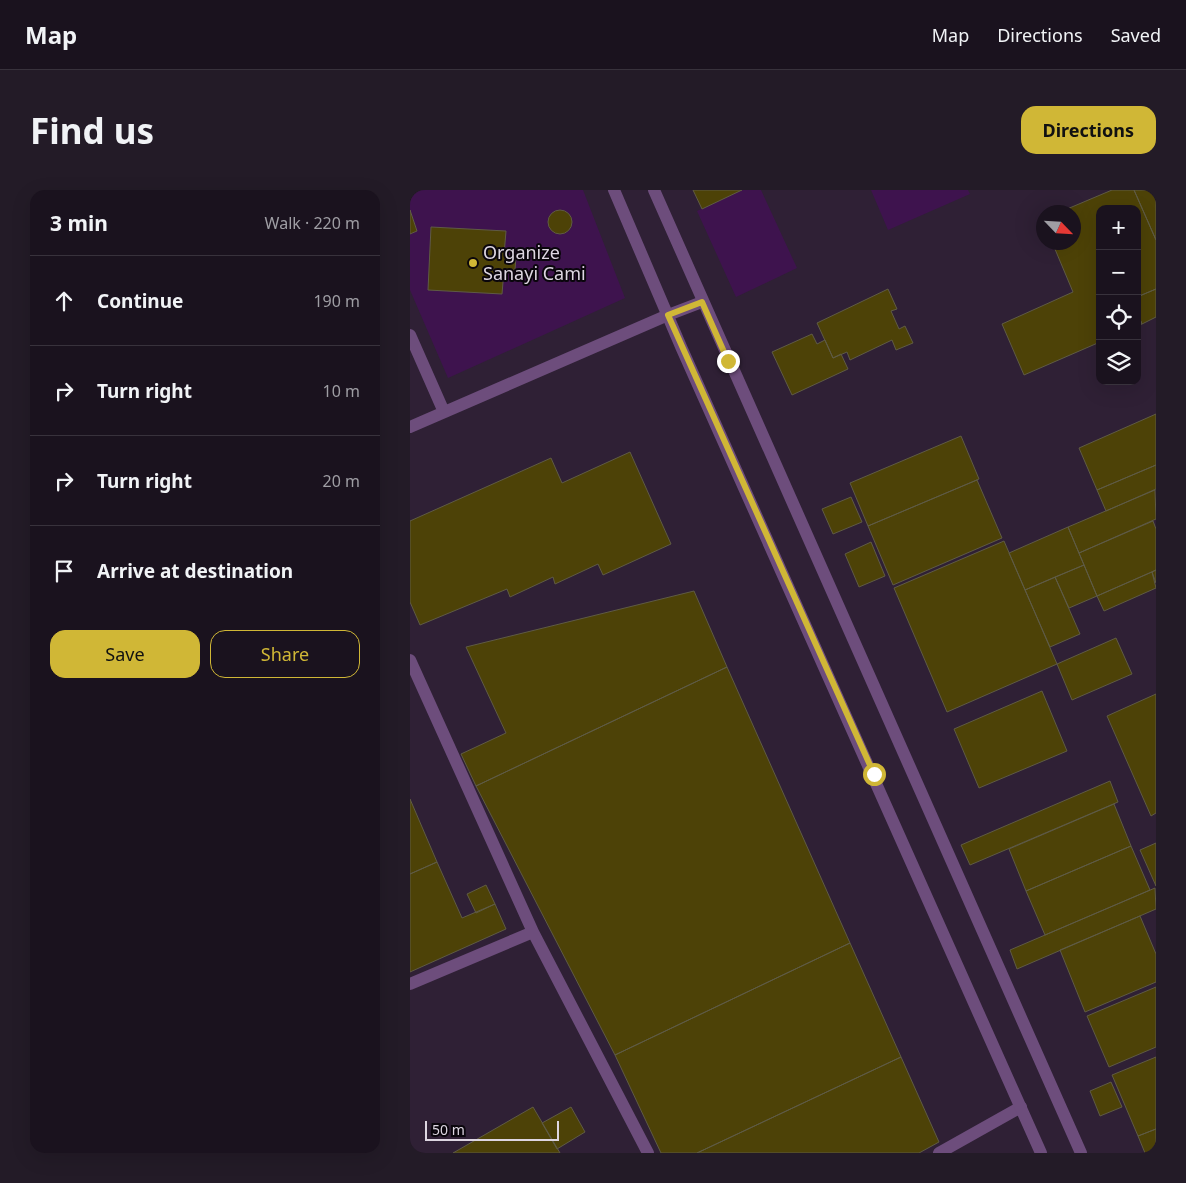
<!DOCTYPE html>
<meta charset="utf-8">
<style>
:root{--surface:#1a121e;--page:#231b27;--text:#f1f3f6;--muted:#9f9ea4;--line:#38323c;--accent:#d0b736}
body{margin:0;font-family:"Noto Sans",sans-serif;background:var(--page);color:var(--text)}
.controls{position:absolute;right:15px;top:15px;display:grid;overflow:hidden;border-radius:10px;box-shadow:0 5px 20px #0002}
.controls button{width:45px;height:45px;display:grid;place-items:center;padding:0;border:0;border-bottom:1px solid var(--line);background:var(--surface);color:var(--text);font:25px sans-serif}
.compass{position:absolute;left:626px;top:15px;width:45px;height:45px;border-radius:50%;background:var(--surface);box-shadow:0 5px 20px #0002;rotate:115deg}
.scale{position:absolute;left:15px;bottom:12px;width:134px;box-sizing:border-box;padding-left:5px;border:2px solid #ddd6e1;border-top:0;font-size:14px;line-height:18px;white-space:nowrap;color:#ddd6e1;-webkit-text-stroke:4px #0a060c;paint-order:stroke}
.stop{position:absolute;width:15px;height:15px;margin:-11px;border:4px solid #d0b736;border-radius:50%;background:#fff}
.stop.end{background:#d0b736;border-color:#fff;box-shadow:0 1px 5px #0008}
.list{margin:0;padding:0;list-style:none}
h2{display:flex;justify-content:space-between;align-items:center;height:65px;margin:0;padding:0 20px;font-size:21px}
h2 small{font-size:16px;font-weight:400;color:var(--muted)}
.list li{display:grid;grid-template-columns:32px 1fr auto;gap:15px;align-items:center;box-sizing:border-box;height:90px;padding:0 20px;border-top:1px solid var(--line)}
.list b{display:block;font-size:19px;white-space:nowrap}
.list em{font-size:16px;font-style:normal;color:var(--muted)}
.actions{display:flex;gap:10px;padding:15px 20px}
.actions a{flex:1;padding:11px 0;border:1px solid var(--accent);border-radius:15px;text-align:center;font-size:18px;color:var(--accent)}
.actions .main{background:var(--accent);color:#111}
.icon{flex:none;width:28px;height:28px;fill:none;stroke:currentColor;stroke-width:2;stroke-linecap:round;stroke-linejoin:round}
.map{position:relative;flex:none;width:746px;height:963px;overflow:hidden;border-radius:15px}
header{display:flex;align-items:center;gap:30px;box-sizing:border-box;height:70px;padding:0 25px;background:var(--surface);border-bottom:1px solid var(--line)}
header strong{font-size:24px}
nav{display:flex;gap:28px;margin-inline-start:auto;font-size:18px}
.intro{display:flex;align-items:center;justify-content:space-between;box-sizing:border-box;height:120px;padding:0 30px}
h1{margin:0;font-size:35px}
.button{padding:12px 22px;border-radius:15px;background:var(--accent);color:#111;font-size:18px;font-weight:700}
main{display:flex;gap:30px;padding:0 30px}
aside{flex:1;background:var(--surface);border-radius:15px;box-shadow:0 5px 20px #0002}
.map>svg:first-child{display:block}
.built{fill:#2f2035;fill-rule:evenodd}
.green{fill:#3e134e}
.building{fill:#4d4207;stroke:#5f5b45}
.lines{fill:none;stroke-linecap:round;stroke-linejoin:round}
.minor{stroke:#6d4d7c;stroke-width:12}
.tertiary{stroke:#6d4d7c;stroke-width:12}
.route{stroke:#d0b736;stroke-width:6}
.poi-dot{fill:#d0b736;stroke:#0a060c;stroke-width:2}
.labels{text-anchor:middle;stroke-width:4;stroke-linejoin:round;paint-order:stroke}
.poi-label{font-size:18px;fill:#ddd6e1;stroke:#0a060c;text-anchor:start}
</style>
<header>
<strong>Map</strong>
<nav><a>Map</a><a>Directions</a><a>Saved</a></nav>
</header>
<div class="intro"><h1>Find us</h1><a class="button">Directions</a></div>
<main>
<aside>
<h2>3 min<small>Walk · 220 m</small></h2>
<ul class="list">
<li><svg class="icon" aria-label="ahead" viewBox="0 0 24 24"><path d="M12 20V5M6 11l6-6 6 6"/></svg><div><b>Continue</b></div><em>190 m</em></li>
<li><svg class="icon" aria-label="right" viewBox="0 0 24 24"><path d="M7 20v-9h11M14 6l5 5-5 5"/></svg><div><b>Turn right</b></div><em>10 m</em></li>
<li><svg class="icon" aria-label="right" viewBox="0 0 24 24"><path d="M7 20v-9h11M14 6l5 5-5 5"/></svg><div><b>Turn right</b></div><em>20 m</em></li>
<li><svg class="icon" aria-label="arrive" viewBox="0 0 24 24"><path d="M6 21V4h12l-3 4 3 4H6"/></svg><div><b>Arrive at destination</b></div></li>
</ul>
<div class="actions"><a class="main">Save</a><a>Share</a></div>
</aside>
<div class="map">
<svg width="746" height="963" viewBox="0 0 746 963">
<rect width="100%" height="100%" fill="#231828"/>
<path class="built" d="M0,0h746v963h-746zM690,19h37v172h-37zM634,22h30v30h-30z"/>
<path class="green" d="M0,0h173l42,108 -177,80 -38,-88z
M332,0h19l36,78 -61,29 -39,-86z
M461,0h97l2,4 -82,36z"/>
<path class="building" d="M283,0h49l-40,19z
M702,0h22l22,50v49l-19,8v-88h-37v133l-76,33 -22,-51 71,-32 -21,-50h22v-30h-14z
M724,0h22v50z
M138 32a12 12 0 1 1 24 0a12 12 0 1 1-24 0Z
M0,20l7,21 -7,3z
M21,37l75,4 -2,24 12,1 -1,14h-11l-2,24 -74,-4z
M478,99l9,20 -6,2 8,18 6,-3 8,17 -17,7 -4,-10 -42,20 -3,-8 -14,6 -16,-35z
M746,99v28l-14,7 -5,-12v-15z
M727,122l5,12 -5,2z
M402,144l5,10 8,-4 8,18 8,-4 7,15 -56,26 -20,-43z
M746,224v51l-59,25 -18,-42z
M551,246l18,43 -111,47 -18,-43z
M220,262l41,92 -68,31 -5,-11 -43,20 -2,-7 -43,20 -3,-8 -87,36 -10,-23v-81l141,-63 11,25z
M746,275v24l-50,22 -9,-21z
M567,290l25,58 -109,47 -25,-59z
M745,300l1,29 -77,34 -11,-26z
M441,307l11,25 -29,12 -11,-25z
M743,331l3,8v41l-59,26 -18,-43z
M658,337l16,38 -59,25 -16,-37z
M594,351l53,123 -110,48 -53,-124z
M461,352l14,34 -26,11 -14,-33z
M674,375l13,31 -28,12 -14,-31z
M746,380v13l-4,-11z
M742,382l4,16 -52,23 -7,-15z
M645,387l25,57 -30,13 -25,-57z
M284,401l33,76 -251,119 -15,-32 45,-21 -40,-86z
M706,448l16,36 -60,26 -15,-36z
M317,477l123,276 -235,112 -139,-269z
M632,501l25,60 -88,37 -25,-59z
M746,504v119l-5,3 -44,-100z
M700,591l8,21 -148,63 -9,-20z
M0,609l27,63 -27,12z
M704,614l17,42 -105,45 -17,-42z
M746,653v43l-16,-36z
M721,656l19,44 -105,45 -19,-44z
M27,672l25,56 33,-14 11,25 -96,43v-98z
M76,695l9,19 -19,9 -9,-19z
M745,698l1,21 -139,60 -7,-19z
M730,726l16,38v28l-71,30 -25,-62z
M440,753l51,114 -204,96h-36l-46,-98z
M746,797v60l-47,20 -22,-51z
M491,867l38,85 -20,11h-222z
M746,867v72l-18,7 -26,-61z
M701,892l11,25 -22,9 -10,-25z
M123,917l27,46h-107z
M161,917l14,25 -28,17 -15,-26z
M746,939v24h-11l-7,-17z"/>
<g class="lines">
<path class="minor" d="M0,145l34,77
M0,237l258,-112 34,-13
M0,470l123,272
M0,794l123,-52 115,221
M529,963l82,-46"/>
<path class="tertiary" d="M204,0l68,159 359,804
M244,0l427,963"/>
</g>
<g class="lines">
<path class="route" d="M318,171l-26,-59 -34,13 206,459"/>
</g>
<circle class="poi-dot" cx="63" cy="73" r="5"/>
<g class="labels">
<g class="poi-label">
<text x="73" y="69">Organize<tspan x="73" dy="21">Sanayi Cami</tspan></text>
</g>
</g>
</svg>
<div class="controls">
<button>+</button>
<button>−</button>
<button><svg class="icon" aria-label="locate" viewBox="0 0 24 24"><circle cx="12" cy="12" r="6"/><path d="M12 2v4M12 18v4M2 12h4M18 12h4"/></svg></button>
<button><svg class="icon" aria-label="layers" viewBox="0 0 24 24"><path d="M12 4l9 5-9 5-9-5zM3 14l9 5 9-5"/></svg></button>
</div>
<svg class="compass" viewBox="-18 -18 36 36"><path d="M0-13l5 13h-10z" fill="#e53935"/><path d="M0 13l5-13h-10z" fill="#9f9ea4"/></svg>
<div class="scale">50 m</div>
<div class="stop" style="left:464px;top:584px"></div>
<div class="stop end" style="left:318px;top:171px"></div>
</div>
</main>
